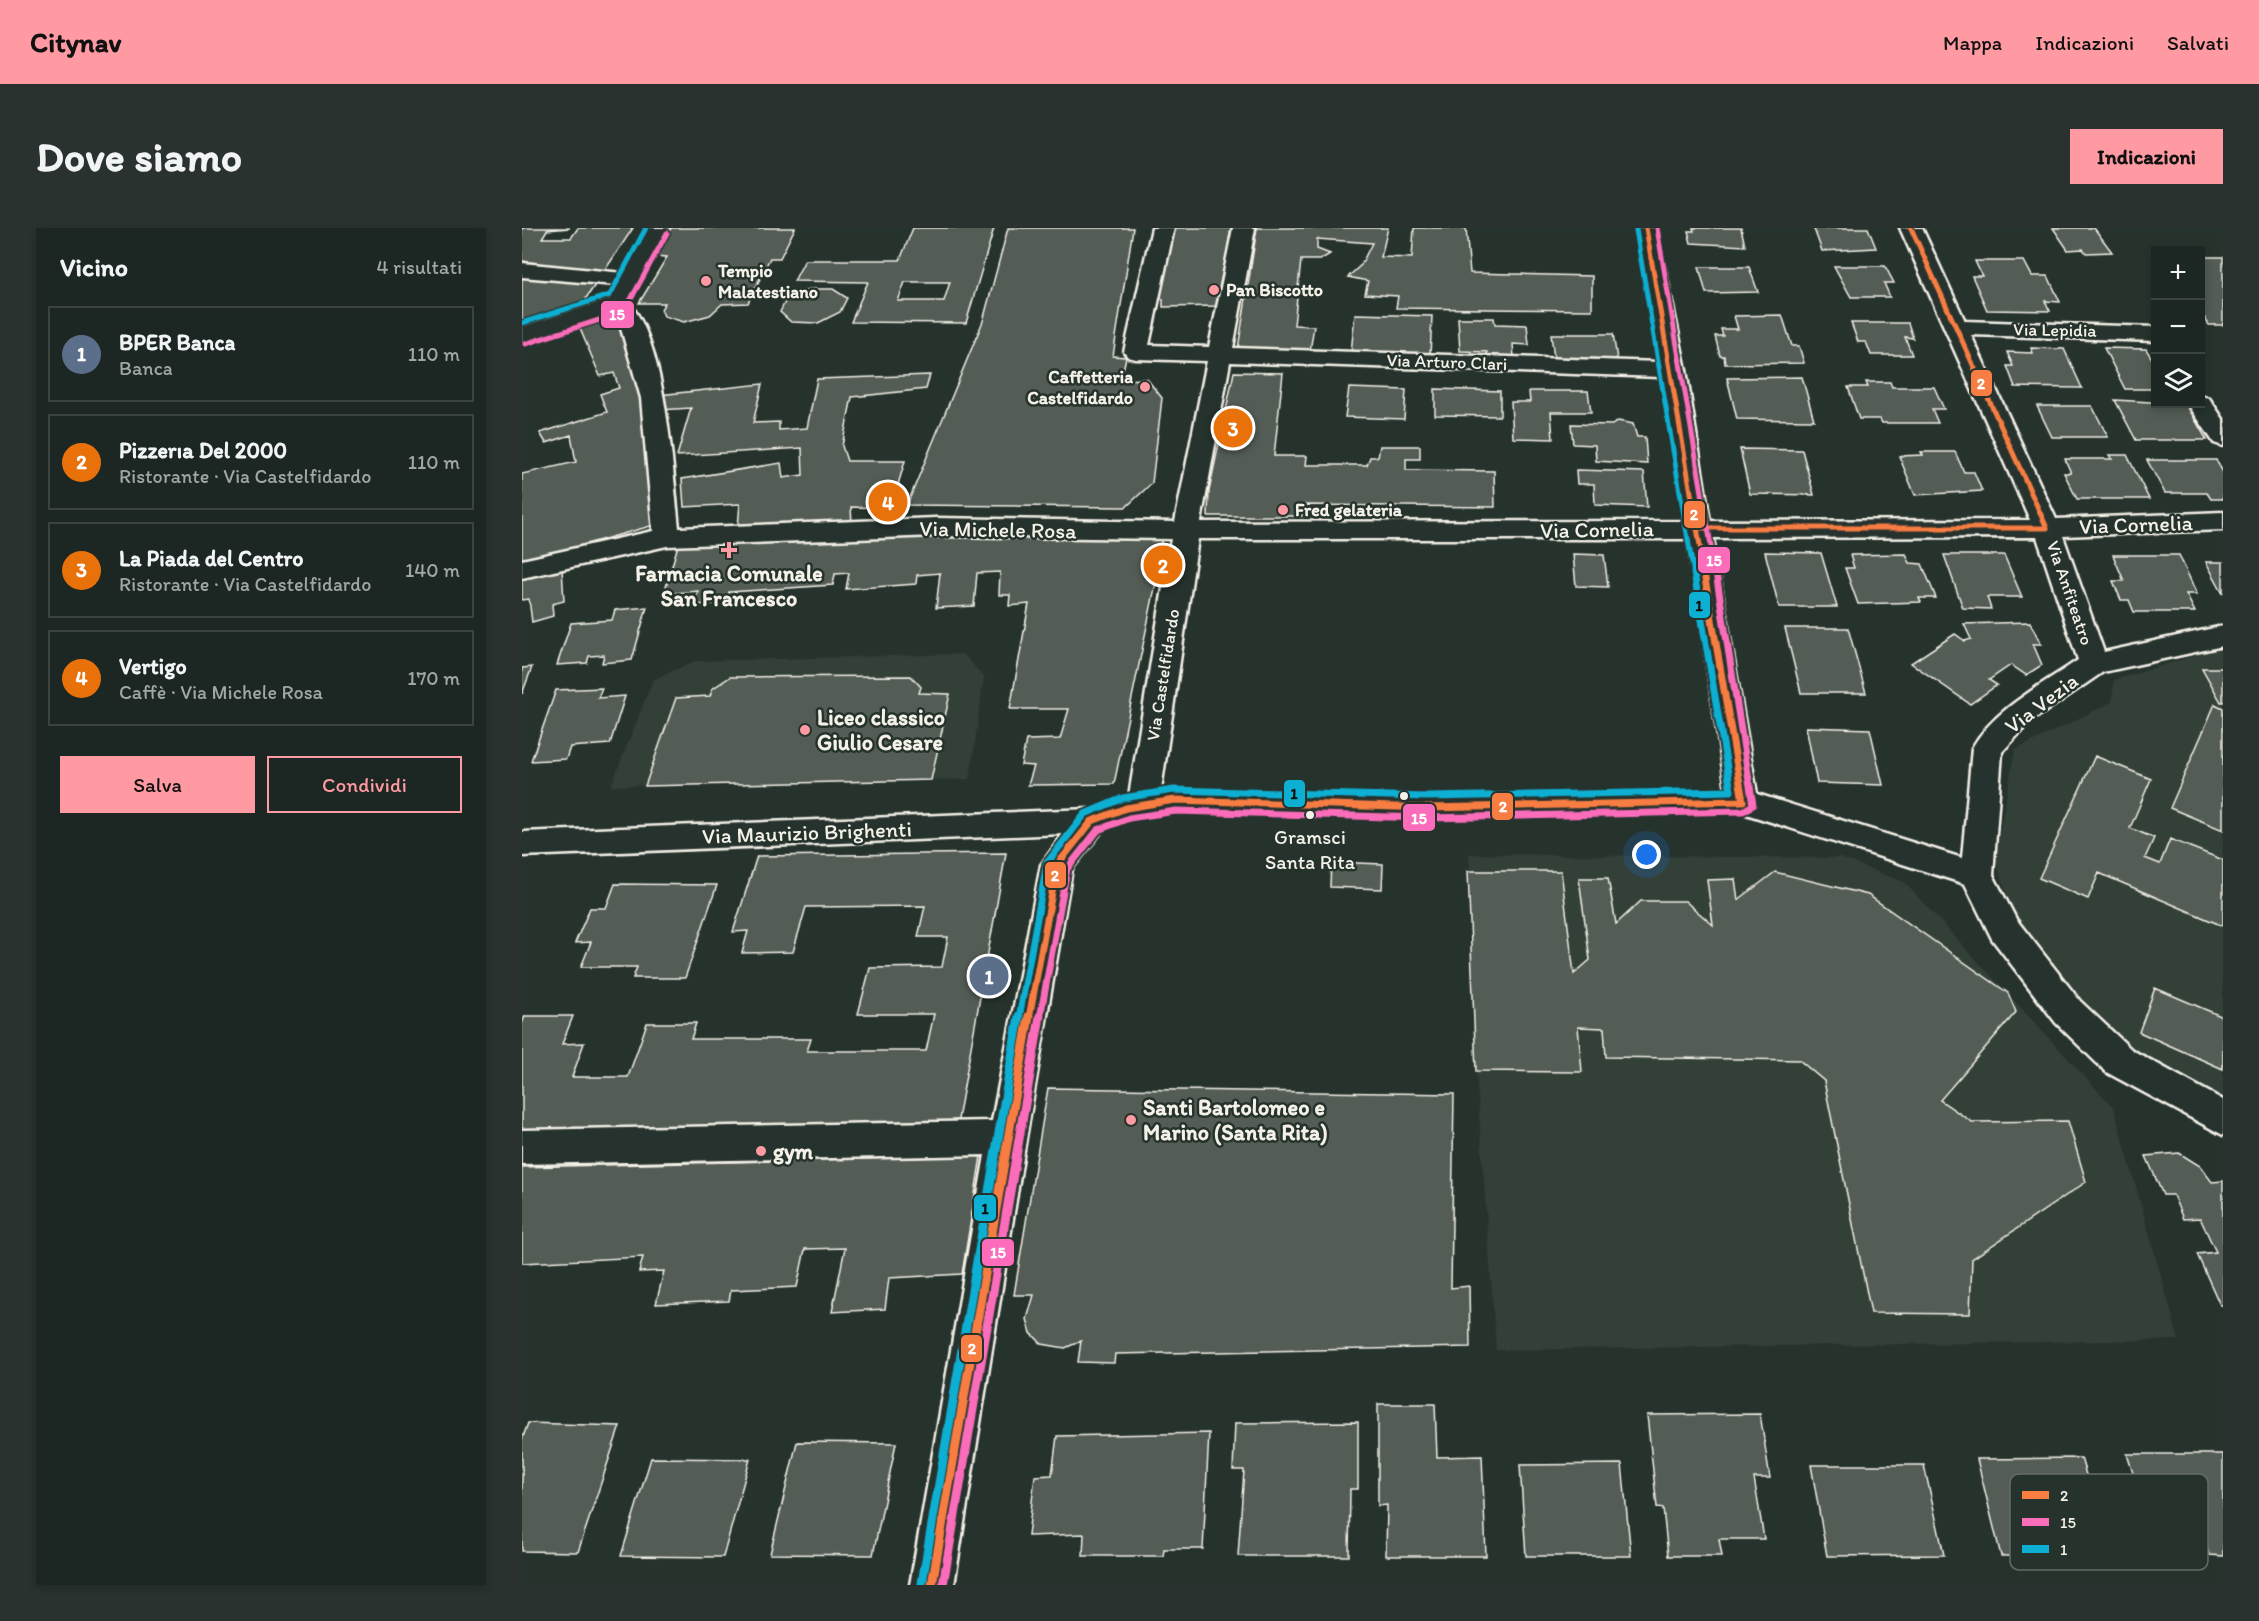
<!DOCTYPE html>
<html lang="it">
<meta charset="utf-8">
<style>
:root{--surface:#1c2622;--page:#29322f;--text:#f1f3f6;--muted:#a0a5a5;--line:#3a4340;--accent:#ff9aa2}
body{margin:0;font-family:Itim,sans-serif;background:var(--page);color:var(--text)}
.controls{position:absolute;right:18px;top:18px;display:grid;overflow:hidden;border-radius:0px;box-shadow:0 3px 9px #0003}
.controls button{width:54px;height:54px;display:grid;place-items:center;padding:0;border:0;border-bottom:2px solid var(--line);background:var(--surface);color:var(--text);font:30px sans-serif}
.you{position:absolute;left:1125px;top:627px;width:21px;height:21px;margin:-15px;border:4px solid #fff;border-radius:50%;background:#1a73e8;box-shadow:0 0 0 9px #1a73e833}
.badge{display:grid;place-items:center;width:39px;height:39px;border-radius:50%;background:var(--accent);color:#fff;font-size:20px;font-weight:700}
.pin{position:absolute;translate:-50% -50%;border:3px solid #fff;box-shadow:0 2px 6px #0006}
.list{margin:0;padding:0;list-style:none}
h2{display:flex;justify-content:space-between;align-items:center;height:78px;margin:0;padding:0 24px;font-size:26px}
h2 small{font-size:20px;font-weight:400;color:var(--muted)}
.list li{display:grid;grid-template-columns:39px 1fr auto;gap:18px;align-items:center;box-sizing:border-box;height:96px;margin:0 12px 12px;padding:0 12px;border:2px solid var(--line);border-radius:0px}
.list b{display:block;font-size:22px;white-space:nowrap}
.list p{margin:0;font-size:20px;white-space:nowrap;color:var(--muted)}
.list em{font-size:20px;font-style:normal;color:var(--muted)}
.actions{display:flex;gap:12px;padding:18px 24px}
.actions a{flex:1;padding:14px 0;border:2px solid var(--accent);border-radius:0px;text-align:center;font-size:21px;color:var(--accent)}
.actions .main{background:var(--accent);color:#111}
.icon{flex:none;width:33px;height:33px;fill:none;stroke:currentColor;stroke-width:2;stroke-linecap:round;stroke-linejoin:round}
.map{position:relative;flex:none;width:1701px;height:1357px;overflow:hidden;border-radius:0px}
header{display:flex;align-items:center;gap:36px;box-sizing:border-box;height:84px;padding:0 30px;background:var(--accent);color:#111}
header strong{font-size:28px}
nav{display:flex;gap:33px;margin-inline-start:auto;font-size:21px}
.intro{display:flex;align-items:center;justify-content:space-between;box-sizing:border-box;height:144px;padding:0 36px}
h1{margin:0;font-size:42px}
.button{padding:15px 27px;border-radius:0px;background:var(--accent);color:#111;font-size:21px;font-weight:700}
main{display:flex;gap:36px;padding:0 36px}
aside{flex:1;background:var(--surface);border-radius:0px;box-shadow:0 3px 9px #0003}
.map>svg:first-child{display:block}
.built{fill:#333f39}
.building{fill:#525c55;stroke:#f4f1e8;stroke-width:1.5;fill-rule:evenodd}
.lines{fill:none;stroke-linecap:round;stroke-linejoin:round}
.minor-casing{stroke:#f4f1e8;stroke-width:5}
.minor{fill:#26332d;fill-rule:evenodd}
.bus-1-far2-casing{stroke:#26332d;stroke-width:8}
.bus-1-far1-casing{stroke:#26332d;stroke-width:11}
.bus-1-casing{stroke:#26332d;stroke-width:14}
.bus-2-far2-casing{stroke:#26332d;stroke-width:8}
.bus-2-far1-casing{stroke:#26332d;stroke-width:11}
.bus-2-casing{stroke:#26332d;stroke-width:14}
.bus-3-far2-casing{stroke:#26332d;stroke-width:8}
.bus-3-far1-casing{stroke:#26332d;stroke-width:11}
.bus-3-casing{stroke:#26332d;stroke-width:14}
.bus-1-far2{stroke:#f77d43;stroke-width:5}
.bus-1-far1{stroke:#f77d43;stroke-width:7}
.bus-1{stroke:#f77d43;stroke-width:9}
.bus-2-far2{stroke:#fb6dba;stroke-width:5}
.bus-2-far1{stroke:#fb6dba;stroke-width:7}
.bus-2{stroke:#fb6dba;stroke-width:9}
.bus-3-far2{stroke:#0dafd3;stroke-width:5}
.bus-3-far1{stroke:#0dafd3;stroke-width:7}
.bus-3{stroke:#0dafd3;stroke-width:9}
.poi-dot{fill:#ff9aa2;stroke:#26332d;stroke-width:2}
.bus-dot{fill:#f4f1e8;stroke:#26332d;stroke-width:2}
.labels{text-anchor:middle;stroke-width:5;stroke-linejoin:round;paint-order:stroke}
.far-poi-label{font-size:18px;font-weight:bold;fill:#f4f1e8;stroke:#26332d;text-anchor:start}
.far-street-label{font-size:18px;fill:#f4f1e8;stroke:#26332d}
.bus-label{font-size:20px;fill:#f4f1e8;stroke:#26332d}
.street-label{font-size:22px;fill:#f4f1e8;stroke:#26332d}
.poi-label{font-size:22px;font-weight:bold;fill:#f4f1e8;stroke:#26332d;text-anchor:start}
.key{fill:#26332d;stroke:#646c65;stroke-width:1.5}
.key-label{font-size:16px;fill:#f4f1e8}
.line-badge{stroke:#26332d;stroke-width:2}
.badge-label{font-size:16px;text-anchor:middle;font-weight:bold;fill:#fff}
.pale-badge-label{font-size:16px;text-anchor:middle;font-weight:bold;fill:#111}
</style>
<header>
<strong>Citynav</strong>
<nav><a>Mappa</a><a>Indicazioni</a><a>Salvati</a></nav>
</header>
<div class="intro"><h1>Dove siamo</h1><a class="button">Indicazioni</a></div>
<main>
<aside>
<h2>Vicino<small>4 risultati</small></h2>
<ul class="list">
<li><span class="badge" style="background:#5c6f8a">1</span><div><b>BPER Banca</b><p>Banca</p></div><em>110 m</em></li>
<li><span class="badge" style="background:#e8710a">2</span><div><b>Pizzerıa Del 2000</b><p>Ristorante · Via Castelfidardo</p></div><em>110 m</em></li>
<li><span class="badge" style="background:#e8710a">3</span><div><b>La Piada del Centro</b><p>Ristorante · Via Castelfidardo</p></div><em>140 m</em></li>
<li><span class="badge" style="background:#e8710a">4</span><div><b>Vertigo</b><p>Caffè · Via Michele Rosa</p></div><em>170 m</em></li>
</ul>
<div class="actions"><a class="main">Salva</a><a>Condividi</a></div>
</aside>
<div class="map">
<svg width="1701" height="1357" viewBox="0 0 1701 1357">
<rect width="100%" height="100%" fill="#26332d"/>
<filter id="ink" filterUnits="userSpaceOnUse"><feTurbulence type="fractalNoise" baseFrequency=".0167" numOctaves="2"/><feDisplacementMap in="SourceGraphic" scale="12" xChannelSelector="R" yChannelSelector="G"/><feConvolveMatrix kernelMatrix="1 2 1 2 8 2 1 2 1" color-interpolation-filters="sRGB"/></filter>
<g filter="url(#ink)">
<path class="built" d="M1701,419v459l-101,-50 -101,-117 -26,-81 20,-108 97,-48 2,-22z
M441,426l21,23 -14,102 -359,7 42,-106 42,-19z
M947,626l372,4 63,24 210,226 65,232 -683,10 -20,-279z"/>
<path class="building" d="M0,0h48l-23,2 -5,8h29l7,-10h55l-30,45 -81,-12z
M149,0h124l-15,30h-10l-22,45 -26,1 -12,11 -26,7 -20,-6 -3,-7 4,-6h-26l28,-46 -13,-1z
M391,0h81l-28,95 -115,-1 17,-40 -74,-1 11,-21h95zM383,54h45l-6,19h-46z
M486,0h125l-20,128 13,1 -5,23 26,-1 15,19 -10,85 -26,24 -219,-2 76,-184z
M652,0h57l-13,78 -55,1v-8h-5z
M735,0h131l-7,29 31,1 2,-30h52l4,45 122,3v34l-196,-2 2,-12 -33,-2 3,-13 -20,-4 13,-12 11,-22 -55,-4v10l13,5 -10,6h-19l-7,65 20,1 -4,25 -72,-2z
M1171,0h48l4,18 -54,-3 -3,-12h6z
M1288,0h58l8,20 -54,3 -8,-22z
M1531,0h41l18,24 -26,1 -3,-4 -15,1z
M1678,29h23v68h-14l-9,-14z
M1453,33h49l8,15h16l12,26 -15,-1 5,10 -63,-1 -15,-34h10z
M1312,38h51l9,17h-10l6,14h-39z
M1177,39h50l9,25 -52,1z
M0,43l77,8 -21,31 -56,18z
M288,61h23l14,9 -7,14 -22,11 -27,-1 -11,-10 7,-14z
M98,86l24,88 14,122 -136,38v-88l54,-12 -5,-27 -25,8 -6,-10 67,-21 -7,-18 19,-6 -5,-15 -14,3 -22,-52z
M833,86l77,2 -2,39 -79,-2z
M1260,87l10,31h7l5,17 -79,1 -1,-8h-4l-5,-20h8l-2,-7h17l-4,-13z
M936,90h36l1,6 32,1 2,20 -16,-1 1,14h-27v-6l-27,-1z
M1329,95h57l5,15 -8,-1 7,18h-41l-5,-13h-8z
M1029,106h62l4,25 -63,-1z
M1509,120l33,1 18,39 -67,-1 -8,-21h6l-6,-14 26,1z
M1582,120l42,1 10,16v24h-31z
M712,144l49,1 -9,83h33l-1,9h61l3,-8h8l2,-11h40v13h-14v11l88,1 1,36 -191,-2 -2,11h-94l1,-25z
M408,147l-4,14 -74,8 -10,49 5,15h58l-14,47 -40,-1 1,17 -114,3 2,-23 -56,3 -2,-28 99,-16 2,15 20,-3 -1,-27 -125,8 14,-48 -32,2v-15l103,-11 -9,39 26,-1v8l28,-2 10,-49z
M1280,149l12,43 -77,-1 -10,-41z
M1344,154h24l2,5h42l10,22h-12l6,14h-56l-2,-4h-21l-11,-32h20z
M827,160l57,2 -2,29 -59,-2z
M913,161l65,2v25l-65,-1z
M1007,163h59l3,21h-40l2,27 -40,-1 -2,-36h19z
M1593,172l71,4 21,36h-71z
M1515,178h55l16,31h-56z
M1096,193l15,3 4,13h8l2,27 -51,-3 -1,-16 -22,-1 -2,-20 41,1z
M1218,221l62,1 12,45 -64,-1z
M1399,224h34l9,20h10l8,19 -67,4 -16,-39 24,-1z
M1587,227h18l22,44h-72l-13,-26h7l-6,-14h47z
M1625,232h69l7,12v27h-12l-4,-6h-42z
M1054,242l68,2 3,35 -52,-2 -1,-21h-17z
M323,307h317l-6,48 -42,201 -86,1 6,-19 -13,-1 5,-25 34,-1 9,-30h-59l19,-105 -20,2 1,-11h-11l1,-23 -23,1 -3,33 -38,2 4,-35 -23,2 -1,9 -70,5 3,-16 -14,1 -2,11 -104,7 -3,11 -32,2 4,-14 -34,3 14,-49z
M1243,324l56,1 16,54h-58z
M1051,326l31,1 4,32 -32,-1z
M1384,326l4,9 12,1 14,34h-17l2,4 -63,2 -13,-36h9l-4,-13z
M1422,327h60l18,42h-35l4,12 -28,-1z
M1591,327h66l18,39h-11l9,18h-61l-5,-12h-8l-8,-19h11z
M1684,334h17v31z
M40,341l2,32 -12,3 1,12 -21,6 -3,-23 -7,1v-23z
M125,379l-15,53 -30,3 2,-8 -15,1 -2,7 -30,2 14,-42 41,-3 3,-10z
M1508,394l11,22h-8l9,21 -16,10 -15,-10 -22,15 8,5 -27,19 -59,-41 44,-29 10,7 6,-2 -7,-15z
M1263,400h63l18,65h-65z
M10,439l-10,27v-26z
M1680,440h21v34h-2z
M389,448l10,11 -2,6 31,1 -19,86 -286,6 31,-88 34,-2 2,-7 18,-12z
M80,460l-4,10 27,-2 -15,48 -40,3 -4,12 -35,2 25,-71z
M1693,476l8,4v122l-53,-22z
M1284,499l64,2 13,56 -66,-2z
M1573,528l56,23 -21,49 24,10 -9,20 15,6 10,-25 53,21v66l-124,-53 -11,26 -49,-21z
M484,625l-49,272 -435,6v-107l3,-8h48l-11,28 22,-1 -12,34h56l19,-54h49l-5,16h120l-4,12h119l8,-37h-76l12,-46 72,-1 6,-30h-30l7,-31 -119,1 -13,45 -51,1 6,-22 -15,1 24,-76z
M809,634l52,2 -1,25 -52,-2z
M946,643h93l13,103 16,-14 -11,-82h29l8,46 25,-23h44l28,24 -6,-45 28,-1 3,21 37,-28 93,23 140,98 8,19 -76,88 32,22 96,-1 18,61 -114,77 -2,55 -99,-1 -47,-232 -25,-21 -193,-3 -2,-29 -26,-1 4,45 -106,-1z
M93,656l102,1 -32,93h-52l4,-11h-56l10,-25 -16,1 15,-35h16z
M1633,760l68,29v52l-84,-37z
M526,860l406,6 -3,194 18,-2 1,61 -355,7 -1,9 -36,-1 3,-21 -16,7 -23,-4 -11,-11 -4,-14 7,-24h-20z
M1657,925l21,13 12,16 11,-1v124h-3l-23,-51 19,-2 -16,-34 -17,1 -10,-24h-10l-17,-39z
M459,928l-19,118 -73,4 -4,31 -53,3 13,-64 -40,1 -8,38 -66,3 -2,11 -73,3 8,-33 -25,1 4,-15 -121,6v-96z
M856,1176h57l2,53 45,-1 4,100h-100l1,-51 -9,1z
M1238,1186l10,64h-16l10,61h-45l3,17h-54l-5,-48 -6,-1 -10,-92z
M836,1194v67h-8l-1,67h-111l6,-86h-11l2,-47z
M6,1195l92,3 -42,126 -56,-1v-111z
M687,1205l-6,116h-39l-1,7h-80l1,-22 -56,2 7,-60 17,-1 5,-39z
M275,1214l99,1 -23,112 -103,-1z
M1605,1226h96v102l-14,-1 -5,-18h-51z
M129,1230l99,1 -27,98 -102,-1z
M1559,1230l29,97 -109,1 -24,-97z
M1100,1236l9,92h-105l-6,-91z
M1289,1237h113l20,90 -117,1z"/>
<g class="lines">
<defs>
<path id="minor" d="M125,0h22l-41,74c38,38 45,171 51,226l257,-10 239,4 32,-161 -71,-2 -8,-2 -4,-5 28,-124h22l-25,117 60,2 24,-119h22l-22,120 426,14 -24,-134h22l29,142 24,151 320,-1 -130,-292h22l43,93 191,6v14l-185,-6 85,184 167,-7v18l-160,6 41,116 119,-26v20l-120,26 -73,50 -28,30 -9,123 23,44 64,82 52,49 91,50v35l-117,-63 -50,-49 -64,-84 -27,-55 -222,-71 -316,7 -252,-8 -46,7 -26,11 -31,39 -46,269 -72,447h-44l75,-430 -463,9v-34l470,-9 49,-256 22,-31 -541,22v-24l568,-23 39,-13 42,-257 -235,-3 -269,10 -145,32v-18l131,-29 -12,-133 -23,-80 -5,-5 -91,28v-14l88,-28 6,-14 -94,-8v-14l101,10zM708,134l431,15 23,144 -483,1zM1515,309l41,123c-36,25 -84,49 -106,88l-10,110 -205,-64 -44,-256zM676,311h489l39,250 -299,7 -252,-8 -14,2z
M1678,168l9,2 14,21v27l-9,-3 -26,-39h12z"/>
</defs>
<use href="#minor" class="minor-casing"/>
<use href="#minor" class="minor"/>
<defs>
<path id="bus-1-far2" d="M1124,0l59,347
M1174,300h351l-136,-300"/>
<path id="bus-1-far1" d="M1182,345l39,228
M507,790l28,-153 35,-44 34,-13 49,-8 252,8 316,-7"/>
<path id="bus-1" d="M410,1357l97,-569"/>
<path id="bus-2-far2" d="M1135,0l59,347
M3,116l99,-32 43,-79"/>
<path id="bus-2-far1" d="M518,790l27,-149 31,-39 31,-12 47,-7 251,7 316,-7 10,-6 -37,-232"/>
<path id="bus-2" d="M421,1357l97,-569"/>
<path id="bus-3-far2" d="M1114,2l58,345
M0,95l88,-28 36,-67"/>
<path id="bus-3-far1" d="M497,790l28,-155 38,-49 38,-16 51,-8 253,7 304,-6 -37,-218"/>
<path id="bus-3" d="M400,1355l97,-567"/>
</defs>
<use href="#bus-1-far2" class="bus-1-far2-casing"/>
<use href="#bus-1-far1" class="bus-1-far1-casing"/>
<use href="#bus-1" class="bus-1-casing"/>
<use href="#bus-2-far2" class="bus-2-far2-casing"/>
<use href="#bus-2-far1" class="bus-2-far1-casing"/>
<use href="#bus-2" class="bus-2-casing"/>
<use href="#bus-3-far2" class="bus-3-far2-casing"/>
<use href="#bus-3-far1" class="bus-3-far1-casing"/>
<use href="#bus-3" class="bus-3-casing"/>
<use href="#bus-1-far2" class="bus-1-far2"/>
<use href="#bus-1-far1" class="bus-1-far1"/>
<use href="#bus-1" class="bus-1"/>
<use href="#bus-2-far2" class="bus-2-far2"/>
<use href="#bus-2-far1" class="bus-2-far1"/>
<use href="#bus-2" class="bus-2"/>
<use href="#bus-3-far2" class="bus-3-far2"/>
<use href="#bus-3-far1" class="bus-3-far1"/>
<use href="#bus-3" class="bus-3"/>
</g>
</g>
<g class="poi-dot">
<circle cx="184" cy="53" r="6"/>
<circle cx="692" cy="62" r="6"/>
<circle cx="623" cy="159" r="6"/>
<circle cx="761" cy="282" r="6"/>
<path d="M204 313h6v6h6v6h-6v6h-6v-6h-6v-6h6z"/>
<circle cx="283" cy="502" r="6"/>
<circle cx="609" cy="892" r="6"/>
<circle cx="239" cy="923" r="6"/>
</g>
<g class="bus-dot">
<circle cx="882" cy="568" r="5"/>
<circle cx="788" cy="587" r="5"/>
</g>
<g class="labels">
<g class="far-poi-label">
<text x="196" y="49">Tempio<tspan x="196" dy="21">Malatestiano</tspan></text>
<text x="704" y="68">Pan Biscotto</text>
<text x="611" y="155" text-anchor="end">Caffetteria<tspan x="611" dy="21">Castelfidardo</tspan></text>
<text x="773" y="288">Fred gelateria</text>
</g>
<g class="far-street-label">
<text transform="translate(1533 102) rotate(1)" y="6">Via Lepidia</text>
<text transform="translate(925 134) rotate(2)" y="6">Via Arturo Clari</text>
<text transform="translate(1548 365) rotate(71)" y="6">Via Anfiteatro</text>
<text transform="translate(641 447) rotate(-81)" y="6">Via Castelfidardo</text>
</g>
<g class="bus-label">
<text x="788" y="616">Gramsci<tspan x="788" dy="25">Santa Rita</tspan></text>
</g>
<g class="street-label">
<text transform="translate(1614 296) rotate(-2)" y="8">Via Cornelia</text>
<text transform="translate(476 301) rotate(1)" y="8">Via Michele Rosa</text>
<text transform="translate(1075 301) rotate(-1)" y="8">Via Cornelia</text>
<text transform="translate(1519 475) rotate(-37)" y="8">Via Vezia</text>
<text transform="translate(285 604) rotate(-2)" y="8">Via Maurizio Brighenti</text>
</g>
<g class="poi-label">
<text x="207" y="353" text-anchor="middle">Farmacia Comunale<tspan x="207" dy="25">San Francesco</tspan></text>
<text x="295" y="497">Liceo classico<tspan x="295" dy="25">Giulio Cesare</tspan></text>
<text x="621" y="887">Santi Bartolomeo e<tspan x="621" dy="25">Marino (Santa Rita)</tspan></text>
<text x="251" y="931">gym</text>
</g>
</g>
<rect x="1488" y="1246" width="198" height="96" rx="9" class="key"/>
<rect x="1500" y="1263" width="27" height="8" fill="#f77d43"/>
<rect x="1500" y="1290" width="27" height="8" fill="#fb6dba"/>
<rect x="1500" y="1317" width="27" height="8" fill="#0dafd3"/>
<g class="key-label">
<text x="1538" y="1273">2</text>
<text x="1538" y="1300">15</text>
<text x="1538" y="1327">1</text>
</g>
<g class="line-badge">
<rect x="78" y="72" width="35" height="29" rx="6" fill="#fb6dba"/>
<rect x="1448" y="141" width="23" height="28" rx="6" fill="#f77d43"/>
<rect x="1161" y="272" width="23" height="29" rx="6" fill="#f77d43"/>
<rect x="1175" y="318" width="34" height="28" rx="6" fill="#fb6dba"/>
<rect x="1166" y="363" width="23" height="28" rx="6" fill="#0dafd3"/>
<rect x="761" y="551" width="23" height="29" rx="6" fill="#0dafd3"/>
<rect x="969" y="564" width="23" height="29" rx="6" fill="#f77d43"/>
<rect x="880" y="575" width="34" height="29" rx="6" fill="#fb6dba"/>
<rect x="522" y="633" width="23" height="28" rx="6" fill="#f77d43"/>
<rect x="451" y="966" width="24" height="28" rx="6" fill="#0dafd3"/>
<rect x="459" y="1010" width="34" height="29" rx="6" fill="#fb6dba"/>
<rect x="438" y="1106" width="23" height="29" rx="6" fill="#f77d43"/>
</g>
<g class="badge-label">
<text x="95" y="92">15</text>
<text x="1459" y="161">2</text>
<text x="1172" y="292">2</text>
<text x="1192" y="338">15</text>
<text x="981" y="584">2</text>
<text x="897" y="596">15</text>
<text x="533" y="653">2</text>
<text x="476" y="1030">15</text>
<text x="450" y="1126">2</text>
</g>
<g class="pale-badge-label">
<text x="1177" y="383">1</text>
<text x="772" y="571">1</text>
<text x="463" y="986">1</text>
</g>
</svg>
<div class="controls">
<button>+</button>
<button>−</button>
<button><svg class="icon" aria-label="layers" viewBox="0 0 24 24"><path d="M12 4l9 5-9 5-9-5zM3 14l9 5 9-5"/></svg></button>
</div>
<div class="you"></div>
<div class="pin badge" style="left:467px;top:748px;background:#5c6f8a">1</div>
<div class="pin badge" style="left:641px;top:337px;background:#e8710a">2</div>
<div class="pin badge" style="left:711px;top:200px;background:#e8710a">3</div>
<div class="pin badge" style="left:366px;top:274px;background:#e8710a">4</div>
</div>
</main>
